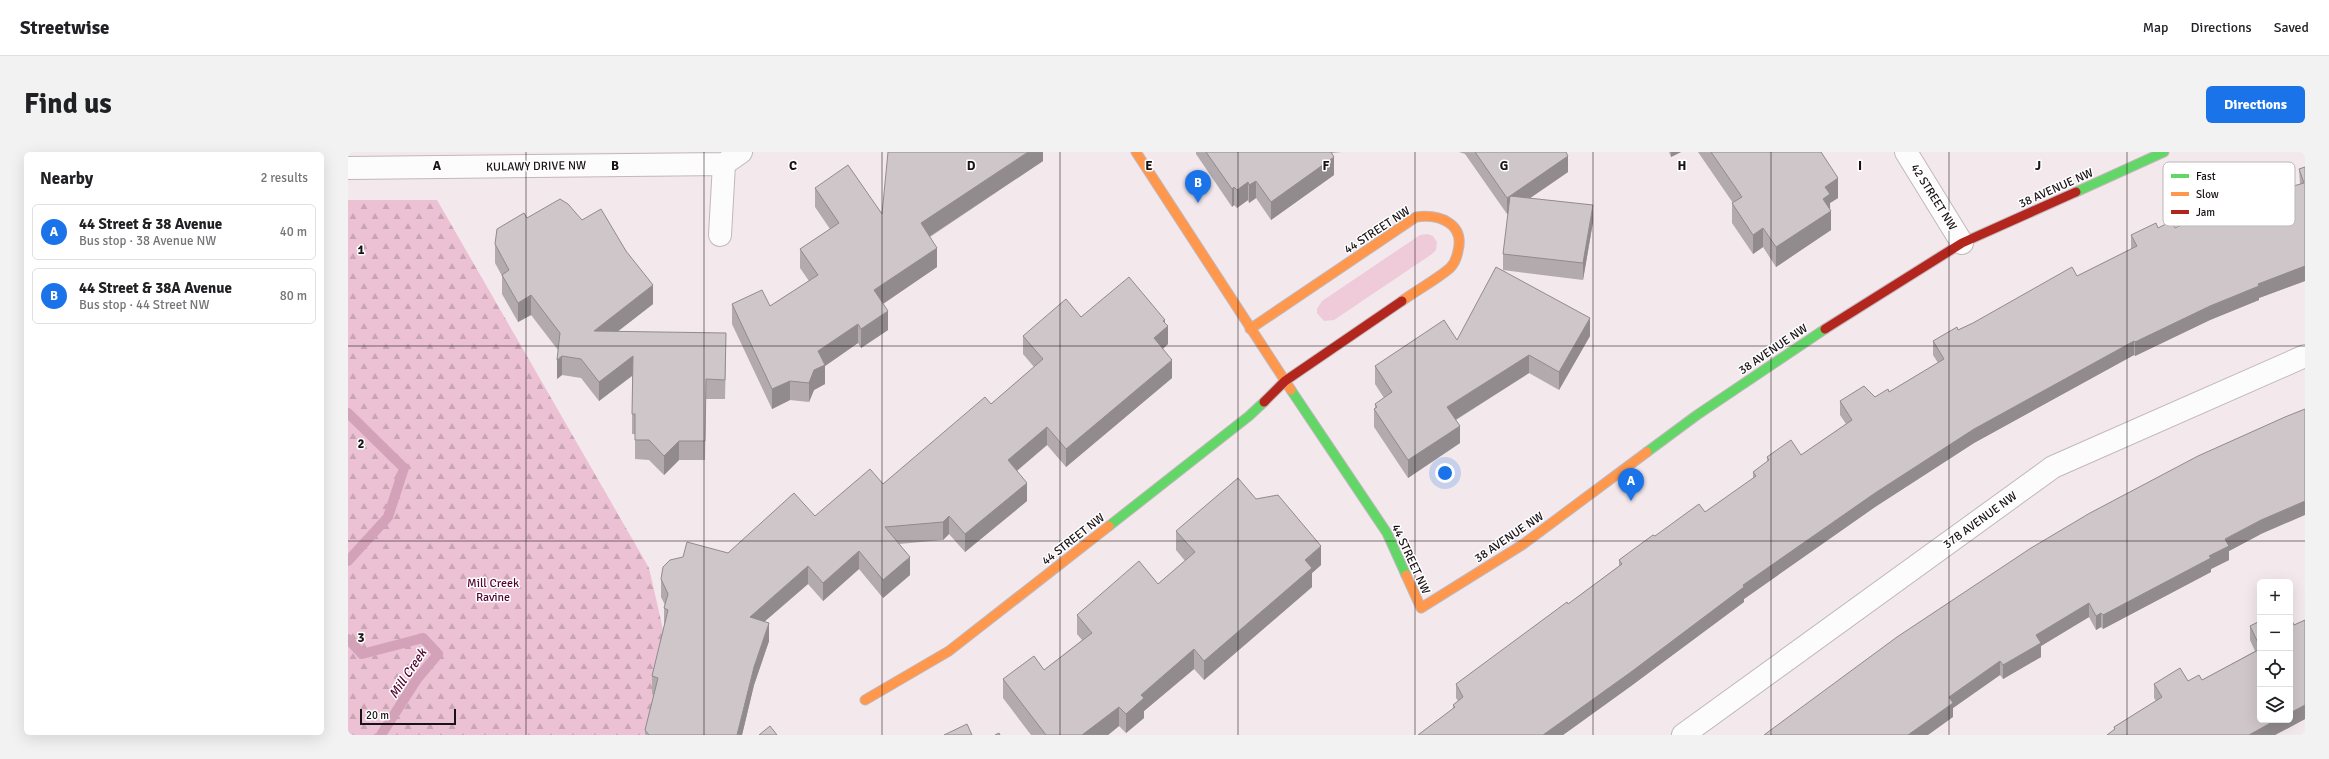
<!DOCTYPE html>
<meta charset="utf-8">
<style>
:root{--surface:#fff;--page:#f2f2f2;--text:#202124;--muted:#757577;--line:#e0e0e0;--accent:#1a73e8}
body{margin:0;font-family:Signika,sans-serif;background:var(--page);color:var(--text)}
.controls{position:absolute;right:12px;bottom:12px;display:grid;overflow:hidden;border-radius:6px;box-shadow:0 4px 16px #0002}
.controls button{width:36px;height:36px;display:grid;place-items:center;padding:0;border:0;border-bottom:1px solid var(--line);background:var(--surface);color:var(--text);font:20px sans-serif}
.scale{position:absolute;left:12px;bottom:10px;width:96px;box-sizing:border-box;padding-left:4px;border:2px solid #1a1316;border-top:0;font-size:11px;line-height:14px;white-space:nowrap;color:#1a1316;-webkit-text-stroke:3px #fff;paint-order:stroke}
.you{position:absolute;left:1097px;top:321px;width:14px;height:14px;margin:-10px;border:3px solid #fff;border-radius:50%;background:#1a73e8;box-shadow:0 0 0 6px #1a73e833}
.badge{display:grid;place-items:center;width:26px;height:26px;border-radius:50%;background:var(--accent);color:#fff;font-size:13px;font-weight:700}
.pin{position:absolute;translate:-50% -33px;filter:drop-shadow(0 1px 2px #0008)}
.pin::after{content:'';position:absolute;top:21px;width:14px;height:12px;background:inherit;clip-path:polygon(0 0,100% 0,50% 100%)}
.list{margin:0;padding:0;list-style:none}
h2{display:flex;justify-content:space-between;align-items:center;height:52px;margin:0;padding:0 16px;font-size:17px}
h2 small{font-size:13px;font-weight:400;color:var(--muted)}
.list li{display:grid;grid-template-columns:26px 1fr auto;gap:12px;align-items:center;box-sizing:border-box;height:56px;margin:0 8px 8px;padding:0 8px;border:1px solid var(--line);border-radius:6px}
.list b{display:block;font-size:15px;white-space:nowrap}
.list p{margin:0;font-size:13px;white-space:nowrap;color:var(--muted)}
.list em{font-size:13px;font-style:normal;color:var(--muted)}
.icon{flex:none;width:22px;height:22px;fill:none;stroke:currentColor;stroke-width:2;stroke-linecap:round;stroke-linejoin:round}
.map{position:relative;flex:none;width:1957px;height:583px;overflow:hidden;border-radius:6px}
header{display:flex;align-items:center;gap:24px;box-sizing:border-box;height:56px;padding:0 20px;background:var(--surface);border-bottom:1px solid var(--line)}
header strong{font-size:19px}
nav{display:flex;gap:22px;margin-inline-start:auto;font-size:14px}
.intro{display:flex;align-items:center;justify-content:space-between;box-sizing:border-box;height:96px;padding:0 24px}
h1{margin:0;font-size:28px}
.button{padding:10px 18px;border-radius:6px;background:var(--accent);color:#fff;font-size:14px;font-weight:700}
main{display:flex;gap:24px;padding:0 24px}
aside{flex:1;background:var(--surface);border-radius:6px;box-shadow:0 4px 16px #0002}
.map>svg:first-child{display:block}
.grass{fill:#efcbda}
.forest{fill:url(#forest-firs)}
.lines{fill:none;stroke-linecap:round;stroke-linejoin:round}
.stream{stroke:#d3a2b8;stroke-width:10}
.street-casing{stroke:#c1b8bc;stroke-width:24}
.fast-casing{stroke:#c1b8bc;stroke-width:11}
.slow-casing{stroke:#c1b8bc;stroke-width:11}
.jam-casing{stroke:#c1b8bc;stroke-width:11}
.street{stroke:#fdfcfc;stroke-width:22}
.fast{stroke:#63d668;stroke-width:9}
.slow{stroke:#ff974d;stroke-width:9}
.jam{stroke:#b3261e;stroke-width:9}
.wall{fill:#b2aaad}
.shaded-wall{fill:#918b8d}
.building{fill:#cfc6c9;stroke:#918b8d}
.grid{fill:none;stroke:#1a1316;stroke-width:1;stroke-opacity:0.55}
.labels{text-anchor:middle;stroke-width:3;stroke-linejoin:round;paint-order:stroke}
.street-label{font-size:12px;fill:#1a1316;stroke:#fff}
.park-label{font-size:12px;fill:#540433;stroke:#fff}
.water-label{font-size:13px;font-style:italic;fill:#520231;stroke:#fff}
.key{fill:#fff;stroke:#bab8b9;stroke-width:1}
.key-label{font-size:11px;fill:#1a1316}
.grid-label{font-size:13px;text-anchor:middle;font-weight:bold;fill:#1a1316;stroke:#fff;stroke-width:3;stroke-linejoin:round;paint-order:stroke}
</style>
<header>
<strong>Streetwise</strong>
<nav><a>Map</a><a>Directions</a><a>Saved</a></nav>
</header>
<div class="intro"><h1>Find us</h1><a class="button">Directions</a></div>
<main>
<aside>
<h2>Nearby<small>2 results</small></h2>
<ul class="list">
<li><span class="badge">A</span><div><b>44 Street &amp; 38 Avenue</b><p>Bus stop · 38 Avenue NW</p></div><em>40 m</em></li>
<li><span class="badge">B</span><div><b>44 Street &amp; 38A Avenue</b><p>Bus stop · 44 Street NW</p></div><em>80 m</em></li>
</ul>
</aside>
<div class="map">
<svg width="1957" height="583" viewBox="0 0 1957 583">
<defs>
<pattern id="forest-firs" width="22" height="20" patternUnits="userSpaceOnUse"><rect width="22" height="20" fill="#ebc1d3"/><path d="M5 1l3.5 6h-7zM16 11l3.5 6h-7z" fill="#c9a5b4"/></pattern>
</defs>
<rect width="100%" height="100%" fill="#f3e8ec"/>
<path class="grass" d="M1079,82l6,2 4,6 -1,8 -4,4 -98,66 -10,1 -7,-8v-4l5,-8 98,-66z"/>
<path class="forest" d="M0,48h89l212,368 38,167h-339z"/>
<g class="lines">
<path class="stream" d="M0,261l56,55 -16,49 -40,44
M0,487l14,15 61,-16 15,16 -21,25 -36,56"/>
<defs>
<path id="street" d="M1558,0l56,91
M0,16l376,-4 17,-12
M372,83l4,-71
M1335,583l370,-268 252,-111"/>
<path id="fast" d="M1728,40l88,-40
M943,238l96,143 19,42
M1299,300l50,-37 128,-86
M761,374l140,-110 15,-14"/>
<path id="slow" d="M788,0l155,238
M902,177l166,-112c23,-3 49,6 42,34 -1,6 -4,13 -8,17 -14,12 -33,22 -48,33
M1058,423l15,33 101,-63 125,-93
M517,548l84,-49 160,-125"/>
<path id="jam" d="M1477,177l137,-86 114,-51
M916,250l21,-21 117,-80"/>
</defs>
<use href="#street" class="street-casing"/>
<use href="#fast" class="fast-casing"/>
<use href="#slow" class="slow-casing"/>
<use href="#jam" class="jam-casing"/>
<use href="#street" class="street"/>
<use href="#fast" class="fast"/>
<use href="#slow" class="slow"/>
<use href="#jam" class="jam"/>
</g>
<path class="wall" d="M695,0v9l-113,76 7,30 -54,37 5,26 -27,18 -3,-5 -33,23v18l-11,6 -5,12 -19,-2 -18,9 -40,-85v-20l38,2 39,-25 -9,-13v-19l30,-20 -15,-22v-19l67,26z
M848,0h146l-10,1 2,22 -63,45 -15,-22 -7,5 -1,-3 -11,8 -3,-3 -2,2 -36,-53z
M1111,0h107l2,20 -38,26 63,24 -10,58 -80,-10v-16l5,-40h-1l-42,-60z
M1321,0h12l-10,5z
M1350,0h123l17,46 -8,5 1,27 -55,37 -13,-20 -10,7 -21,-31v-20h1z
M1957,15v114l-46,17v2l-49,20 -75,36 -1,-1 -160,88 -99,64 -131,92v3l-113,84 -68,49h-145l35,-26v-4l5,-4 -2,-3v-14l112,-80 51,-38v-6l36,-24 50,-24 48,-33v-7l14,-10v-5l34,-2 45,-31 -6,-9v-14l35,-4 14,-5 49,-29 -5,-8v-14l25,-11 119,-54 54,-27v-14l27,-7h17l47,-15 12,4 56,-21v-9l10,-3 -1,-15z
M179,66l55,2 71,84 -35,27 108,21 -1,47h-19l-1,61h-26l-15,15 -15,-15 -14,-1v-25h-3v-58l-33,25 -18,-23 -19,-3 -5,4 1,-29 -27,-35 -13,7 -16,-28v-18l-7,-13v-19z
M733,165l84,6 3,21 -5,5 9,29 -106,89 -19,-22 -30,26 10,30 -62,51 -16,-18 -6,6 -44,4 11,31 -27,23 -24,-29 -36,32 -15,-17 -43,37 4,20 -15,44 -12,50h-97v-5l9,-35 -2,-1v-18l12,-50v-18l1,-3 -4,-8v-18l67,-26 87,-37 68,-32 108,-80 43,-37 -11,-13v-18z
M1242,184l-31,54 -30,-17 -73,47 4,23 -52,35 -34,-51v-18l1,-1v-4l9,-6 -9,-14v-18l82,-26z
M908,347l65,66 -9,8v14l-108,93 -10,-11 -50,42v7l-18,15 -7,-7 -11,9h-77l-28,-37v-19l41,-9 38,-30 -5,-6v-19l81,-31 27,-23 -9,-11v-19z
M1913,382l-32,17v9l-18,9v3l-108,57 -2,-2 -5,3 -7,-13 -48,29v11l-38,22 -3,-4 -47,33v9l-56,-80z
M1957,468v99l-30,16h-168l7,-5v-3l42,-26 -2,-3v-14l48,-4 53,-29 -5,-11v-14l10,-5v99l34,-95z"/>
<path class="shaded-wall" d="M680,0h15v9l-122,81v-19z
M1323,0h10l-10,5z
M1220,4v16l-58,40v-16z
M986,5v18l-63,45v-18z
M1490,26v20l-8,5v9l1,-1v19l-55,37v-20l47,-48 2,-12z
M908,29v17l-7,5v-18z
M900,30v18l-11,8v-18z
M886,35v18l-2,2v-18z
M1162,44v16l-3,2v-16z
M1245,53v17l-10,58v-17z
M1415,76v19l-10,7v-19z
M589,96v19l-63,43v-20z
M1957,114v15l-46,17v2l-49,20 -75,36v-14l75,-36 48,-22z
M305,133v19l-59,46v-19z
M183,143v20l-13,7v-19z
M540,159v19l-27,18v-19z
M1242,166v18l-31,54v-18z
M817,168v8l3,-2v18l-14,12v-18l9,-17z
M510,172v19l-33,23v18l-11,6 -5,12v-19l9,-32z
M1786,189v14l-160,88 -99,64 -131,92v3l-113,84 -68,49h-20l200,-150 132,-92 99,-64z
M1181,203v18l-82,52v-18z
M214,204v19l-5,4v-19z
M285,204v19l-34,26v-19z
M824,208v18l-106,89v-18z
M442,229v19l-18,9v-20z
M1112,274v17l-52,35v-18z
M699,275v18l-39,33v-18z
M331,289v19l-15,15v-19z
M679,331v18l-62,51v-18z
M1957,349v14l-44,19 -32,17v9l-18,9v3l-108,57v-14l106,-59 16,-17 36,-19z
M601,364v18l-6,6v-18z
M973,394v19l-9,8v14l-108,93v-19l101,-101z
M511,399v18l-36,32v-18z
M562,405v18l-27,23v-18z
M460,414v18l-58,50v-17z
M1741,451v14l-48,29v11l-38,22v-14l33,-30z
M1753,461v14l-5,3v-14z
M421,471v18l-15,44 -12,50h-5l17,-68z
M846,497v20l-50,42v7l-18,15v-19l15,-19z
M1652,509v14l-47,33v9l-25,18h-20l41,-38z
M1957,553v14l-30,16h-26l27,-15h14v-7z
M771,555v19l-11,9h-26z"/>
<path class="building" d="M540,0h140l-107,71 16,25 -63,42 14,21 -27,18 -3,-5 -40,27 7,14 -11,5 -5,13 -19,-2 -18,8 -40,-85 30,-14 8,16 48,-31 -18,-26 39,-26 -24,-35 33,-23 34,49z
M858,0h125l3,5 -63,45 -15,-21 -7,4 -1,-3 -11,8 -3,-3 -2,2z
M1127,0h91l2,4 -58,40 83,9 -10,58 -80,-9 7,-58 -3,2z
M1363,0h110l17,26 -13,9 5,7 -7,5 8,12 -55,36 -13,-19 -10,7 -21,-32 10,-6z
M1957,15v99l-47,18 1,2 -49,20 -75,36 -1,-1 -160,88 -99,64 -132,92 1,2 -113,85 -88,63h-125l37,-28 -2,-2 10,-8 -7,-13 111,-82 1,2 54,-40 -3,-4 34,-25 2,1 44,-32 6,8 51,-36 -3,-4 16,-12 -2,-3 24,-17 10,15 51,-35 -12,-19 24,-15 11,11 13,-8 1,3 55,-33 -11,-18 24,-14 1,3 15,-7 99,-56 5,9 60,-30 -6,-11 25,-12 2,5 14,-7 3,7 45,-20 2,5 9,-4 3,8 58,-22 -2,-8 14,-4 -5,-14z
M212,47l8,5 14,16 19,-11 25,42 27,34 -59,46 132,2 -1,47 -19,-1 -1,62h-26l-15,15 -15,-16h-14v-26h-3l1,-58 -34,26 -18,-23 -19,-3 -5,4 3,-27 -29,-38 -13,8 -16,-28 7,-5 -14,-26 2,-15 27,-16 3,5z
M1148,115l94,51 -31,54 -30,-17 -82,52 13,19 -52,34 -34,-51 3,-2 -2,-3 17,-12 -17,-26 69,-46 13,20z
M781,125l36,43 -2,1 5,5 -14,12 18,22 -106,89 -19,-22 -39,33 19,23 -62,51 -16,-18 -6,6 -58,5 25,30 -27,23 -24,-29 -36,32 -15,-17 -58,51 19,6 -15,44 -17,68h-88l-4,-5 13,-52 -6,-2 16,-66 -4,-2 4,-14 -7,-15 2,-12 7,-7 13,-3 4,-15 41,11 66,-60 21,23 55,-47 13,15 102,-87 6,7 52,-45 -20,-23 43,-37 15,18z
M1957,257v92l-44,19 -36,19 4,7 -20,10 2,2 -108,57 -2,-2 -5,3 -7,-13 -53,32 5,8 -38,22 -3,-4 -51,36 4,6 -45,32h-144l133,-98 134,-89 59,-35 108,-57 87,-39z
M890,326l18,21 22,-4 43,51 -16,14 7,8 -108,93 -10,-12 -53,46 3,3 -18,16 -7,-7 -37,28h-36l-43,-56 31,-23 10,14 48,-37 -15,-18 62,-54 19,23 37,-32 -19,-21z
M1942,465l4,8 11,-5v85l-15,8z
M1912,469v26l-10,-21z
M1912,497v71h16l-27,15h-142l8,-6 -1,-2 48,-30 -8,-13 26,-16 8,13 11,-6 3,5z
M619,572l5,11h-28z
M422,574l7,9h-18z
M651,581l1,2h-5z"/>
<path class="grid" d="M178,0v583M356,0v583M534,0v583M712,0v583M890,0v583M1067,0v583M1245,0v583M1423,0v583M1601,0v583M1779,0v583M0,194h1957M0,389h1957"/>
<g class="labels">
<g class="street-label">
<text transform="translate(188 14) rotate(-1)" y="4">KULAWY DRIVE NW</text>
<text transform="translate(1708 36) rotate(-24)" y="4">38 AVENUE NW</text>
<text transform="translate(1586 45) rotate(58)" y="4">42 STREET NW</text>
<text transform="translate(1029 78) rotate(-33)" y="4">44 STREET NW</text>
<text transform="translate(1425 197) rotate(-34)" y="4">38 AVENUE NW</text>
<text transform="translate(1632 368) rotate(-36)" y="4">37B AVENUE NW</text>
<text transform="translate(1161 385) rotate(-34)" y="4">38 AVENUE NW</text>
<text transform="translate(725 387) rotate(-38)" y="4">44 STREET NW</text>
<text transform="translate(1063 407) rotate(65)" y="4">44 STREET NW</text>
</g>
<g class="park-label">
<text x="145" y="435">Mill Creek<tspan x="145" dy="14">Ravine</tspan></text>
</g>
<g class="water-label">
<text transform="translate(59 521) rotate(-56)" y="5">Mill Creek</text>
</g>
</g>
<rect x="1815" y="10" width="132" height="64" rx="6" class="key"/>
<rect x="1823" y="22" width="18" height="4" fill="#63d668"/>
<rect x="1823" y="40" width="18" height="4" fill="#ff974d"/>
<rect x="1823" y="58" width="18" height="4" fill="#b3261e"/>
<g class="key-label">
<text x="1848" y="28">Fast</text>
<text x="1848" y="46">Slow</text>
<text x="1848" y="64">Jam</text>
</g>
<g class="grid-label">
<text x="89" y="18">A</text>
<text x="267" y="18">B</text>
<text x="445" y="18">C</text>
<text x="623" y="18">D</text>
<text x="801" y="18">E</text>
<text x="978" y="18">F</text>
<text x="1156" y="18">G</text>
<text x="1334" y="18">H</text>
<text x="1512" y="18">I</text>
<text x="1690" y="18">J</text>
<text x="13" y="102">1</text>
<text x="13" y="296">2</text>
<text x="13" y="490">3</text>
</g>
</svg>
<div class="controls">
<button>+</button>
<button>−</button>
<button><svg class="icon" aria-label="locate" viewBox="0 0 24 24"><circle cx="12" cy="12" r="6"/><path d="M12 2v4M12 18v4M2 12h4M18 12h4"/></svg></button>
<button><svg class="icon" aria-label="layers" viewBox="0 0 24 24"><path d="M12 4l9 5-9 5-9-5zM3 14l9 5 9-5"/></svg></button>
</div>
<div class="scale">20 m</div>
<div class="you"></div>
<div class="pin badge" style="left:1283px;top:349px">A</div>
<div class="pin badge" style="left:850px;top:51px">B</div>
</div>
</main>
